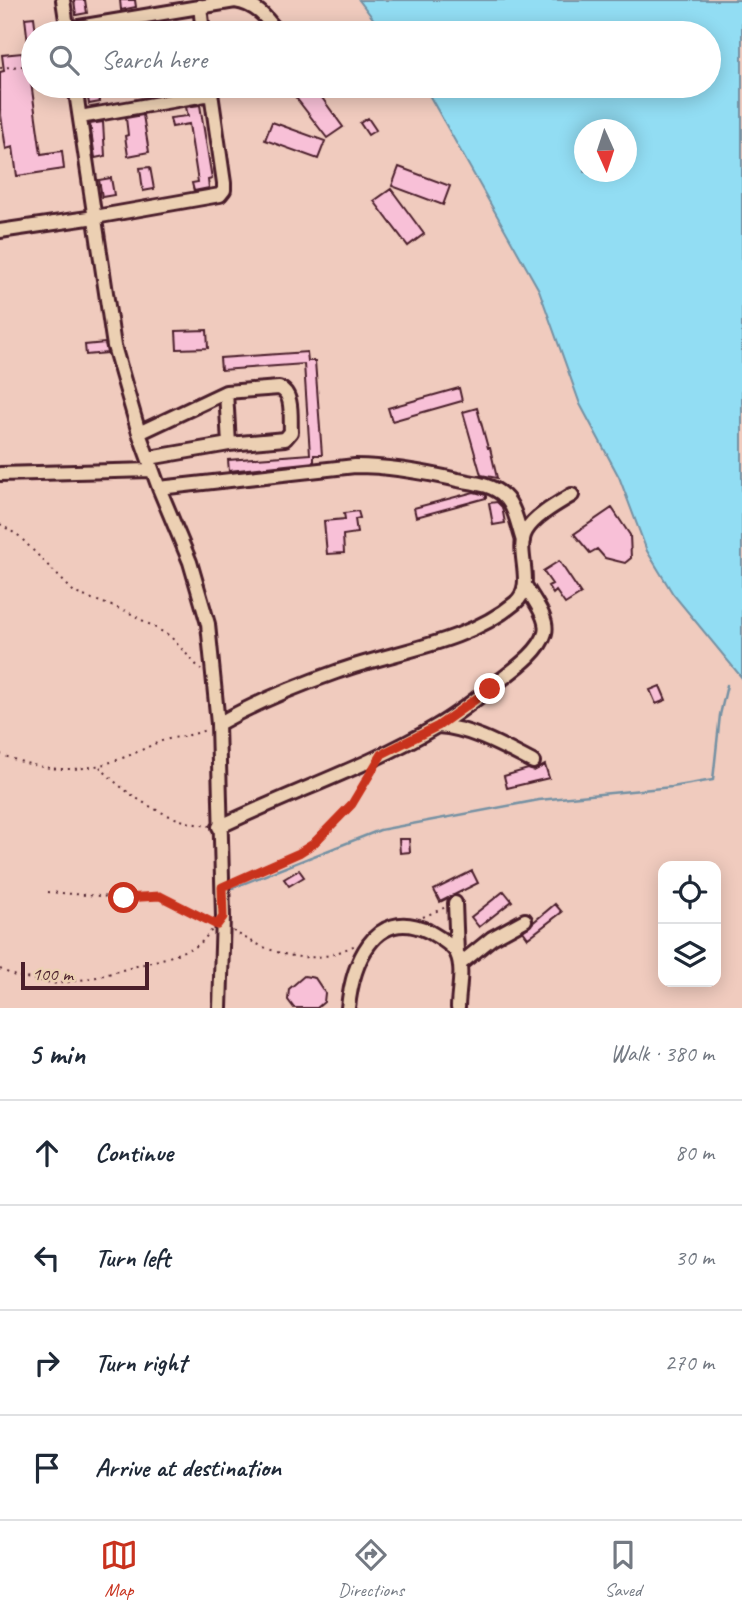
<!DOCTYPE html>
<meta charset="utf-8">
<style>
:root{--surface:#fff;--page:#f2f2f3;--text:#1f2937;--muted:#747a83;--line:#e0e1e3;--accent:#c8321e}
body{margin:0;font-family:Caveat,sans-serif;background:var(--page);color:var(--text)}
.controls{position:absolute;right:21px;bottom:21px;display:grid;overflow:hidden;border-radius:14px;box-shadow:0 4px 18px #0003}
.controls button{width:63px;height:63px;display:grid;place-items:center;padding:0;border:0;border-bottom:2px solid var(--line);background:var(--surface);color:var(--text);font:35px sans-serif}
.compass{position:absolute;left:574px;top:119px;width:63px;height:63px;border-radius:50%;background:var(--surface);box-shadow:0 4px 18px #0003;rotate:177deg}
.scale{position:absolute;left:21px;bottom:18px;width:128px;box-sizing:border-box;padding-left:7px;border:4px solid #4a1f2b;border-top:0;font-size:19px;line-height:24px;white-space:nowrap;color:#4a1f2b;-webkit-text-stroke:5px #ecd0b3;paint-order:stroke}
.stop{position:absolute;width:21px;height:21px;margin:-16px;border:5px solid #c8321e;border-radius:50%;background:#fff}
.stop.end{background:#c8321e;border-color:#fff;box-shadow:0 2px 7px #0008}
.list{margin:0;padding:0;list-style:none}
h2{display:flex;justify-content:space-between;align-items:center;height:91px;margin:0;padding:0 28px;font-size:30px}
h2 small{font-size:23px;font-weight:400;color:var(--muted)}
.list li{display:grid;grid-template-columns:46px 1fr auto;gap:21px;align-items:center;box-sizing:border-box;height:105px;padding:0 28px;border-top:2px solid var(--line)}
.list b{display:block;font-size:26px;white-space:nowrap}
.list em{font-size:23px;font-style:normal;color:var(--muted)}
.icon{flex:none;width:38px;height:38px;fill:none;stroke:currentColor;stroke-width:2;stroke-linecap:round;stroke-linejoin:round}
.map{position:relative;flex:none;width:742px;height:1008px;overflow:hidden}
.search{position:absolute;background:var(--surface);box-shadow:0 4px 18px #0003;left:21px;right:21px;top:21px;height:77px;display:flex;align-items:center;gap:18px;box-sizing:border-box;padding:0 24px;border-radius:38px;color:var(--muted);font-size:26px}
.sheet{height:511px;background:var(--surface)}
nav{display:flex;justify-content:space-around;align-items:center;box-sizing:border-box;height:98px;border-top:2px solid var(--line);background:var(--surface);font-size:19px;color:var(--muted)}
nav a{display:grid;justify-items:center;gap:4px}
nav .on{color:var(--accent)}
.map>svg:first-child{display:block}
.water{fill:#92ddf3;stroke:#7591a3;stroke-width:2;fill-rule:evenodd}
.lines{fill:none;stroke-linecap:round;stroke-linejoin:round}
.stream{stroke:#7591a3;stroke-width:2.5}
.building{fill:#f8c0d7;stroke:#4a1f2b;stroke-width:2}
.minor-casing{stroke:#4a1f2b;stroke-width:18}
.path{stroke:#4a1f2b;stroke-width:2;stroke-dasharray:2 5;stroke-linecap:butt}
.minor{stroke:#ecd0b3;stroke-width:12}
.route{stroke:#c8321e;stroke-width:9}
</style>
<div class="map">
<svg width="742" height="1008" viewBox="0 0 742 1008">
<rect width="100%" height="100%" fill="#f0cbbe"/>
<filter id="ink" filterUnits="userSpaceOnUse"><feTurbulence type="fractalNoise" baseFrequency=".0143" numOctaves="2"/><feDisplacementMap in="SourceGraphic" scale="14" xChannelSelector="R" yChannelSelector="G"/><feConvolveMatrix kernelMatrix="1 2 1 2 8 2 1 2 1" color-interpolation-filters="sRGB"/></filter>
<g filter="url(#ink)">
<path class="water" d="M359,0h383v678l-69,-84 -26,-43 -28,-74 -39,-73 -41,-114 -115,-204h285v-53h-325zM584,130h42v42h-42z"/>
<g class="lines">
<path class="stream" d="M227,890l153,-60 159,-30 133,-13 41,-7 7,-65 7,-30"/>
</g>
<path class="building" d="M74,0h11l2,13 -11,2z
M120,0h15l1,7 -15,3z
M34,17l2,16h-3v18l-4,1 -4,-34z
M190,26l1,7h-22l-1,-4z
M22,53l2,16 5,-1 12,86 21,-3 2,18 -47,7 -4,-29 -7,2 -6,-40v-37l4,-1 -2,-16z
M86,86h11l3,16 -11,2z
M287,86h45l-12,9 23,32 -16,11z
M200,105l12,74 -4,1 1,8 -15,3 -2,-8 6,-1 -9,-58 -17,3 -2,-9 18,-2 -2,-9z
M143,115l6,37 -21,4 -3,-20 3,-1 -2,-17z
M368,118l8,12 -8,5 -8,-12z
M103,122l2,34 -10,2 -5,-34z
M272,122l53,19 -7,18 -53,-19z
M150,167l4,22 -11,2 -3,-23z
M399,167l51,19 -7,19 -51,-19z
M111,178l3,17 -12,2 -3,-17z
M391,189l33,45 -16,12 -34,-45z
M207,330l1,18 -31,1 -1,-18z
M105,343l2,10 -21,2 -1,-10z
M307,352l1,9h7l7,94h-8v7l-85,9 -1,-11 82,-6 -6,-90 -83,6 -1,-12z
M459,388l3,13 -70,20 -4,-13z
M477,408l11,40h2l7,30 -16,-3 -18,-63z
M474,492l12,3v3l-70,19 -2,-9z
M497,502l5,5 3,16 -12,2 -4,-22z
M612,508l18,27 1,23 -6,5 -20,-5 -8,-9 -7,4 -16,-19z
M358,511l2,7 -5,1 2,14 -14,2 1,18 -17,1 -3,-33 21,-2 -1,-6z
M559,561l22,33 -16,10 -9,-13 -3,3 -5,-8 4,-2 -9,-13z
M660,686l6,14 -10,4 -6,-14z
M545,765l4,13 -42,10 -3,-12 24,-7 6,2z
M399,839h10l1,13 -10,1z
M299,870l5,7 -15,9 -5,-7z
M472,871l6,12 -38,19 -6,-12z
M504,891l8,10 -33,26 -8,-10z
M555,904l7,8 -34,26 -5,-7z
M304,976l11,2 10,15 -1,9 -7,6h-23l-6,-8 1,-11z"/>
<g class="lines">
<defs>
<path id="minor" d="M63,0l5,33
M200,6l3,27
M67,29l168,-28c21,3 31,16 43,32
M75,86l39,260 25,87 20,55 31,74 18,62 10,100 5,193 -3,91
M80,117l131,-23
M0,231l95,-14 125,-22 4,-5v-7l-14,-97
M226,392l3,52
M139,433l87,-41 53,-4c15,5 11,30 12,44l-6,7 -56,5 -80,14
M0,474l152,-4
M159,488l196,-22c35,0 68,6 103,14 15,3 34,4 46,16 11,10 14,30 19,45
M218,724c37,-21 78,-38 118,-52 58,-21 130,-28 179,-69 22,-18 -1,-51 11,-72 9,-15 31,-27 46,-36
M438,726c33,2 66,21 95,36
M219,827c72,-35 149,-60 218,-101 23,-13 44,-31 65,-47 14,-11 38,-28 43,-46 4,-15 -13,-35 -20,-48
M455,903l2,50
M460,964l32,-26 33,-18
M348,1008c4,-41 25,-103 80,-77 9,5 25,14 29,23 7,15 1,38 1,54"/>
</defs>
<use href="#minor" class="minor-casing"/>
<path class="path" d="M0,68l33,-3
M0,524l19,12 56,57 51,18 44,25 31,34
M0,754c44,18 80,21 125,3 14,-5 27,-13 40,-17 14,-4 28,-4 42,-11
M100,767c26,29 70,56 110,59
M232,882c26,-11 57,-21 81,-37 24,-18 45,-47 59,-73
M48,892l76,6 36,-2 53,27
M423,917l23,-10
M233,931c27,16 58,31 91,25 11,-1 21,-7 32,-11
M0,969l15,7 42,8 40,-7 72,-20 30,-12 13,-15"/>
<use href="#minor" class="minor"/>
</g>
</g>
<g class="lines" filter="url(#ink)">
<path class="route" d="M124,898l36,-2 57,29 6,-8 -1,-30 77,-34 14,-9 39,-40 30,-50 56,-28 52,-37"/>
</g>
</svg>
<div class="controls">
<button><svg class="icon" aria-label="locate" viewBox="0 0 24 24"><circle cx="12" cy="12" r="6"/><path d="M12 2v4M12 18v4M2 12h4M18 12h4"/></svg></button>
<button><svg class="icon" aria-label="layers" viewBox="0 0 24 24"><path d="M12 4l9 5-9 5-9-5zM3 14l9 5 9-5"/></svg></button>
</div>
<svg class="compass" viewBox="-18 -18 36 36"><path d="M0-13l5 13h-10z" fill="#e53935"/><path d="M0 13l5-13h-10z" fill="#747a83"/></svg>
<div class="scale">100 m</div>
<div class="stop" style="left:124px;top:898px"></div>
<div class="stop end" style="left:490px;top:689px"></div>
<div class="search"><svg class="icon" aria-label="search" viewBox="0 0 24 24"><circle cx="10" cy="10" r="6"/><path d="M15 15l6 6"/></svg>Search here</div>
</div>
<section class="sheet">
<h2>5 min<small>Walk · 380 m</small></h2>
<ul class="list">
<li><svg class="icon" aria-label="ahead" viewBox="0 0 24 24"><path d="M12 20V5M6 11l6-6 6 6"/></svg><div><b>Continue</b></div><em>80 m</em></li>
<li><svg class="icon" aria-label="left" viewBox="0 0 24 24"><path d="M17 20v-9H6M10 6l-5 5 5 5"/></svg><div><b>Turn left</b></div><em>30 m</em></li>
<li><svg class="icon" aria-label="right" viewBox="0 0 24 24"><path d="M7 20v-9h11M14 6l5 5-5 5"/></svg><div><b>Turn right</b></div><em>270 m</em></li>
<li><svg class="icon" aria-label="arrive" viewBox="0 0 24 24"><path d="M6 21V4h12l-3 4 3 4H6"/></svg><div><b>Arrive at destination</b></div></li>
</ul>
</section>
<nav>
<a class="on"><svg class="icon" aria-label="map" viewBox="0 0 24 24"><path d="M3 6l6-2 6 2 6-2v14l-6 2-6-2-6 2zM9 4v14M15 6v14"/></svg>Map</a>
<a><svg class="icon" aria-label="directions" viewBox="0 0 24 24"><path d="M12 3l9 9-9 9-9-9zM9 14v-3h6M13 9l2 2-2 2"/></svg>Directions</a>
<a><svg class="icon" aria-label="saved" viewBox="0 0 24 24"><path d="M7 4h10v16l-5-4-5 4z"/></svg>Saved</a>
</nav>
